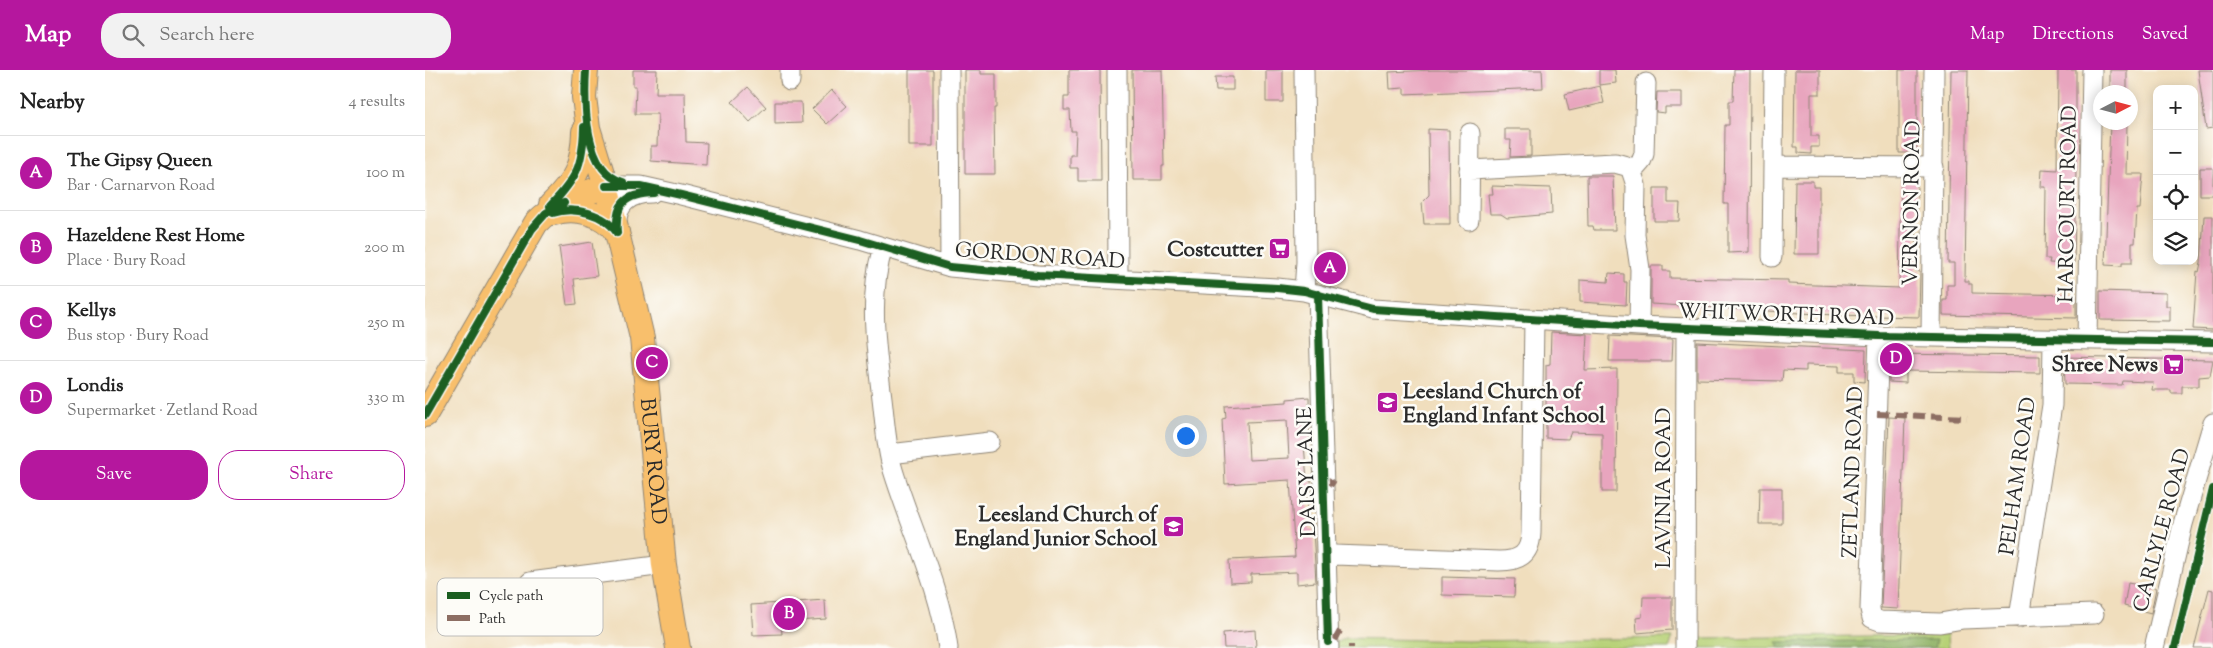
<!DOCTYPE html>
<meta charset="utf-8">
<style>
:root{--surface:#fff;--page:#f2f2f2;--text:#222;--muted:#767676;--line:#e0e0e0;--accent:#b5179e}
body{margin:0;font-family:"Sorts Mill Goudy",serif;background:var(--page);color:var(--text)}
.controls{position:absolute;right:15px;top:15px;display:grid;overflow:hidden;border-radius:10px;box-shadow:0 2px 12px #0003}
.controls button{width:45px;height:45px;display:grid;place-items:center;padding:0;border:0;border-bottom:1px solid var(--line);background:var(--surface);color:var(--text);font:25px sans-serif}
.compass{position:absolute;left:1668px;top:15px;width:45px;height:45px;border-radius:50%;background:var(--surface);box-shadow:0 2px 12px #0003;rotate:84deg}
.you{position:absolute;left:760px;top:365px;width:18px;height:18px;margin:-12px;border:4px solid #fff;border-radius:50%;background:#1a73e8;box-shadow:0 0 0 8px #1a73e833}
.badge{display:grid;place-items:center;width:32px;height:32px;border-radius:50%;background:var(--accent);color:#fff;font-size:16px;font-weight:700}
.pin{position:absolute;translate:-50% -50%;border:2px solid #fff;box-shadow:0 1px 5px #0006}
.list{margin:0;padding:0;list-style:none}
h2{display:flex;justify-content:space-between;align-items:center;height:65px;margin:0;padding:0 20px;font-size:21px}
h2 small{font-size:16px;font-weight:400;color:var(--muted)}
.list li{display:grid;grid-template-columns:32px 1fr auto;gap:15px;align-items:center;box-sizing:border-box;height:75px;padding:0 20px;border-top:1px solid var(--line)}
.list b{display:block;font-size:19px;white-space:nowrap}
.list p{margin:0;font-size:16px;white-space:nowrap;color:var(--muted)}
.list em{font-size:16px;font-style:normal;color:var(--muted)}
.actions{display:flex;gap:10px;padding:15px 20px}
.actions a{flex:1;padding:11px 0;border:1px solid var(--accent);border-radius:20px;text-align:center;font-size:18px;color:var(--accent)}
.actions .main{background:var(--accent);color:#fff}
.icon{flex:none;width:28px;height:28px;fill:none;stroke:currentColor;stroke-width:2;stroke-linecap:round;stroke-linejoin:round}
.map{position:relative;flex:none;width:1788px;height:578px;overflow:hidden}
header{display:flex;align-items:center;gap:30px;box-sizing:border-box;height:70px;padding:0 25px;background:var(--accent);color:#fff}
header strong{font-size:24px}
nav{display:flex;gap:28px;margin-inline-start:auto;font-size:18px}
.search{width:350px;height:45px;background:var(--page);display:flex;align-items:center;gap:12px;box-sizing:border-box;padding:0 18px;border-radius:20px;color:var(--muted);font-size:19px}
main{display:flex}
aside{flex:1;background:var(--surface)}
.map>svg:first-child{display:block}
.green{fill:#b7d177;stroke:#717e51}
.forest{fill:#91b368;stroke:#5e6f4a}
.building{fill:#e8a5be;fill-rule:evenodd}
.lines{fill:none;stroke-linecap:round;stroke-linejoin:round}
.minor-casing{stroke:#8e8474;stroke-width:21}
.major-casing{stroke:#8e8474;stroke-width:26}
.minor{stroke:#fff;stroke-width:19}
.major{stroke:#f8bf6c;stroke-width:24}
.quiet{stroke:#8d6e63;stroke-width:6;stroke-dasharray:12 6;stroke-linecap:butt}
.cycleway-casing{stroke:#fdfcf7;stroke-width:11}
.cycleway{stroke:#1b5e20;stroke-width:8}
.labels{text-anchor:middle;stroke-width:5;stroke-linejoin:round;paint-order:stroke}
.street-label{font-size:21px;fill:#2b2b2b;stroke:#fdfcf7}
.poi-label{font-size:21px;font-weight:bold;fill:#2b2b2b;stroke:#fdfcf7;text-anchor:end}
.key{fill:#fdfcf7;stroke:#bebdba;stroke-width:1}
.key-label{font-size:14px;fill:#2b2b2b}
</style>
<header>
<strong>Map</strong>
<div class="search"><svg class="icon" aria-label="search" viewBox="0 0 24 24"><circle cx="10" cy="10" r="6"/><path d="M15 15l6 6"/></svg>Search here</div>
<nav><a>Map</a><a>Directions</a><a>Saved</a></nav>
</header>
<main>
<aside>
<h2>Nearby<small>4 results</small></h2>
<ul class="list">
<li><span class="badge">A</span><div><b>The Gipsy Queen</b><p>Bar · Carnarvon Road</p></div><em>100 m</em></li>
<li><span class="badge">B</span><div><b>Hazeldene Rest Home</b><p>Place · Bury Road</p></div><em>200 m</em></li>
<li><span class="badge">C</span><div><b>Kellys</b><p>Bus stop · Bury Road</p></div><em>250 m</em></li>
<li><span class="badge">D</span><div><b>Londis</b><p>Supermarket · Zetland Road</p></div><em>330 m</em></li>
</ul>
<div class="actions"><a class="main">Save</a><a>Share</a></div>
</aside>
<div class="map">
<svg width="1788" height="578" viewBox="0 0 1788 578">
<rect width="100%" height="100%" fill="#fdfcf7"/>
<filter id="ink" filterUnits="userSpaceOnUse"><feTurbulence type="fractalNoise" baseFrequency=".02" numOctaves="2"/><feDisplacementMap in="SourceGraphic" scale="10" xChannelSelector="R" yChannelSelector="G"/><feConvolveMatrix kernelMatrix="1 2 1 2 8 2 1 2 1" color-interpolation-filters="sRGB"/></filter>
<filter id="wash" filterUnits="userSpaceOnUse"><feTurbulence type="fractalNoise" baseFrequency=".0096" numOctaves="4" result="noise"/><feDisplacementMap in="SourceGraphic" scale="20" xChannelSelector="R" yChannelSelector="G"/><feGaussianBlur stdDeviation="1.12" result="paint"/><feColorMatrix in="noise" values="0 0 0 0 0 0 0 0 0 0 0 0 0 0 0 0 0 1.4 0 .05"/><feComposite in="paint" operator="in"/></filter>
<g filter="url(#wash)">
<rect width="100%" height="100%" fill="#f0debd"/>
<path class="green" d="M1522,565l1,13h-248l-3,-10z
M920,568l121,3 207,-3 -4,10h-333l-1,-5z"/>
<path class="forest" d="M1511,570l-2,8h-154l-3,-6z"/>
<g id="blocks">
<path class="building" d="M208,0h24l-1,23h29l1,49 21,1 -1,22 -55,-4v-15h6l1,-32h-23l1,-28h-3z
M484,0h24v76h-24z
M540,0h16v4h15v34h-2l1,66h-30z
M644,0h31l1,111h-23v-13h-8v-13h5l1,-24h-5l-1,-21h-6v-13h5z
M707,0h30l2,96h-2v14h-29z
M841,0h17v32h-17z
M1007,0h110l1,18 -139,6v-6l-14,1 -1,-17z
M1174,0h16l1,13 -17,2z
M1309,0h16l-1,182 -21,1v-49h-4l1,-79h4v-24h4z
M1370,0h25v24h-9v42h8v11h-8v7l-13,-1v-6h-4z
M1474,0h18v83h-18z
M1526,0h17l-3,211h4v3h3v9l104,2v23l-133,-3v-15h4v-15h7v-22h-6z
M1633,0h18v100l-2,94 -25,-1 1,-4h-5l1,-72h-5l1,-18 15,1z
M1685,0h17v22h-17z
M1773,0h15v58l-7,1z
M790,7h18v13h-17z
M1175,16l4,17 -35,8 -4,-17z
M323,17l18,20 -16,15 -18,-20z
M407,20l15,16 -20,18 -15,-15z
M1232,22h25v15h-17v6l-9,-1z
M350,32h26l1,21 -27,1z
M1685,52h17l-1,52h17l-3,35h-3l-2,34h-3v20h-10v3l-17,-1z
M1003,59l21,1 1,94h-26l-2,-22 7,-7z
M1080,59h26v27l-21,1 1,-17h-6z
M1775,98h13v27h-13z
M1162,106h26l2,54h-21l-1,-4h-5z
M1476,108h16l-1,93h4l-1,46 -85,-2 -183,-11v-38h12v5h7v7l118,2v4l111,4z
M1370,111h18v6h6v67h-25z
M1067,116l59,2 1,26 -45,4 -6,-4h-11l-2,-20h5z
M1229,118h14v15h12l-1,18h-25z
M1779,146h9v114l-20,-1 4,-58 2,1 2,-9z
M167,172l5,34 -23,3 3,25 -10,1 -8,-58z
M1184,203l15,1v8h3l-1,23 -46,-3v-22l28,2z
M1675,221l66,2v13h4v15l-70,-1z
M1126,262l36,2 -2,36 32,-1 -1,123h-14v-59l-31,-1 -3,7 -22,-1v-73l4,-1z
M1185,266l63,3 -1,22h-63z
M1272,272l169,8 -1,32 -11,-1v-9h-15v-6l-33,-1v6l-23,-1 -1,11 -85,-2z
M1465,284l150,2v17l-134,-2v12l-17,-1z
M1639,287l89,2 60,1 -3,16 -11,1v9h-17v7h-11v-3h-19l1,-8h-5l-25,-1 -1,4 -57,-1z
M884,327l1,46 -6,1 3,36h4l1,17h-5l3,33h3l3,52 -19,2v-12l-46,2v8l-21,1 -1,-23 66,-3 -5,-77 -65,4 -3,-65 4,-1 -1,-12 62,-4v-3zM862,350l2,38 -40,2 -2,-38z
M1464,347l16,1 -7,191 -17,-1z
M1335,418h22v36h-23z
M1017,507l73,2 -1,18 -72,-2z
M1703,513l28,5 -5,25 -27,-7z
M1784,519l4,1v58h-19z
M1218,527h29v33l-35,3 -1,-15 6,-1z
M400,530l1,19 -45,3 1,12 -29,1 -2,-30z
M830,560l1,18h-32l-1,-15z"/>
</g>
</g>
<g filter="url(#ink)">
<use href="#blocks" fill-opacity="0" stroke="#8e8474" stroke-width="1"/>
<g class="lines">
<defs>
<path id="minor" d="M365,0v11
M524,0l1,197
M692,0l1,208
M879,0l2,192 -2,29
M1348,96l161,1
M1044,100l146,-7 15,4 6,18 -1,50 5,34 -1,57
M1208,101l8,-9 3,-8 2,-71
M181,116h35l40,9 179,45 90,27 88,8 239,13 27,3 69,18 266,17 240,10 334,6
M1044,150l1,-87
M192,157c-2,-23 13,-34 35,-34
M458,177c-15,48 -7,102 -1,151 3,24 4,49 11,72 18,59 47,117 55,178
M1347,187l2,-187
M893,224l11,354
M1454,266l-9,273 2,9 8,3 60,2 23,-4 131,-5
M1506,267l3,-267
M1662,270l5,-270
M465,384l100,-12
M910,485l164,6c20,0 31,-6 32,-28l3,-214
M105,512l134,-17
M1594,548l33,-213 1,-65
M1260,578l1,-321
M1729,578l29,-124 30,-101"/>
<g id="major">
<path id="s1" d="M161,0l-2,27 4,31 18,58 36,152 22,227 14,83"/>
<path d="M126,135c24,-23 32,-39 33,-73"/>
<path d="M129,143c20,-7 51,0 63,20"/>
<path d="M0,345l111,-192c18,-19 46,-29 70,-37"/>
</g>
</defs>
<use href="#minor" class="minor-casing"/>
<use href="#major" class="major-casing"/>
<use href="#minor" class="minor"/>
<use href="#major" class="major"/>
<path class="quiet" d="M1452,344l90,4
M899,410h4l8,6
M910,570l5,-9
M926,575v3"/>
<defs>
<path id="cycleway" d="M161,0c-2,33 -2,102 37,112
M181,116h35l40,9 179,45 90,27 88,8 239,13 27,3 69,18 266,17 240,10 334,6
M125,136c26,-27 33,-40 34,-79
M128,143c20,-7 52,0 64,20
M192,163c-2,-29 7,-39 37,-40
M893,224l10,348
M0,345l107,-186 14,-16 18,-10
M1750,578l38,-159"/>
</defs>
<use href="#cycleway" class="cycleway-casing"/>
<use href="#cycleway" class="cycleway"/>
</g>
</g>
<defs>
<symbol id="supermarket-square" viewBox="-11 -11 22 22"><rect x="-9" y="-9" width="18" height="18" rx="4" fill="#b5179e" stroke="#fdfcf7"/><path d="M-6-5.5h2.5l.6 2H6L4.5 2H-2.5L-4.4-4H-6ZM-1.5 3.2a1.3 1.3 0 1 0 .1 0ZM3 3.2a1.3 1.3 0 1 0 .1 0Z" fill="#fff"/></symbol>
<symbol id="school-square" viewBox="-11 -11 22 22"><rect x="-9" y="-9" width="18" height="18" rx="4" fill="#b5179e" stroke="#fdfcf7"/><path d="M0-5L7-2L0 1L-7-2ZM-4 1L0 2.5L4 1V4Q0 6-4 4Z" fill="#fff"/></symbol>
</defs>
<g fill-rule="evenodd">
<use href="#supermarket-square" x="842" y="166" width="25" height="25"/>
<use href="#supermarket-square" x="1736" y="282" width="25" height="25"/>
<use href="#school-square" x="950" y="320" width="25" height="25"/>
<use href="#school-square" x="736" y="444" width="25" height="25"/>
</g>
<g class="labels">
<g class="street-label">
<text transform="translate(1486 133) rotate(-89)" y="7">VERNON ROAD</text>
<text transform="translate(1642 134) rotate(-89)" y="7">HARCOURT ROAD</text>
<text transform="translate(615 185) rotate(4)" y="7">GORDON ROAD</text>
<text transform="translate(1361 244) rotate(2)" y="7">WHITWORTH ROAD</text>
<text dy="7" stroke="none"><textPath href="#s1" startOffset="399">BURY ROAD</textPath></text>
<text transform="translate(881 402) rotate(-92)" y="7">DAISY LANE</text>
<text transform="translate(1427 402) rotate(-88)" y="7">ZETLAND ROAD</text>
<text transform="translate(1592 406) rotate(-82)" y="7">PELHAM ROAD</text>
<text transform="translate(1238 418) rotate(-90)" y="7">LAVINIA ROAD</text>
<text transform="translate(1736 460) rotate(-75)" y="7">CARLYLE ROAD</text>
</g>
<g class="poi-label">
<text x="839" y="186">Costcutter</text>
<text x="1733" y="301">Shree News</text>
<text x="978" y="328" text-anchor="start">Leesland Church of<tspan x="978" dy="24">England Infant School</tspan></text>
<text x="732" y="451">Leesland Church of<tspan x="732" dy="24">England Junior School</tspan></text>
</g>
</g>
<rect x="12" y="508" width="166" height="58" rx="8" class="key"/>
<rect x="22" y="522" width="23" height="7" fill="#1b5e20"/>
<rect x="22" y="545" width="23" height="6" fill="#8d6e63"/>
<g class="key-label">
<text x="54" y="530">Cycle path</text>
<text x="54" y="553">Path</text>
</g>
</svg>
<div class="controls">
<button>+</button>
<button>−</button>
<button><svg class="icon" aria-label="locate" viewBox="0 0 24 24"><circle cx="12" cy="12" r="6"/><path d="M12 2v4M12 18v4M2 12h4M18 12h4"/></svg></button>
<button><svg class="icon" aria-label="layers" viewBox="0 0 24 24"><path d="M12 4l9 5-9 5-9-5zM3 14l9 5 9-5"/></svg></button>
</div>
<svg class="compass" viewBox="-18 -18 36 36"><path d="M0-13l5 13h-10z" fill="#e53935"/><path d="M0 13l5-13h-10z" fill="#767676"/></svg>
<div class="you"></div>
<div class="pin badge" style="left:905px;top:198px">A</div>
<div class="pin badge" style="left:364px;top:544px">B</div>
<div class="pin badge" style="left:227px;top:293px">C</div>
<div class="pin badge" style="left:1471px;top:289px">D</div>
</div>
</main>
